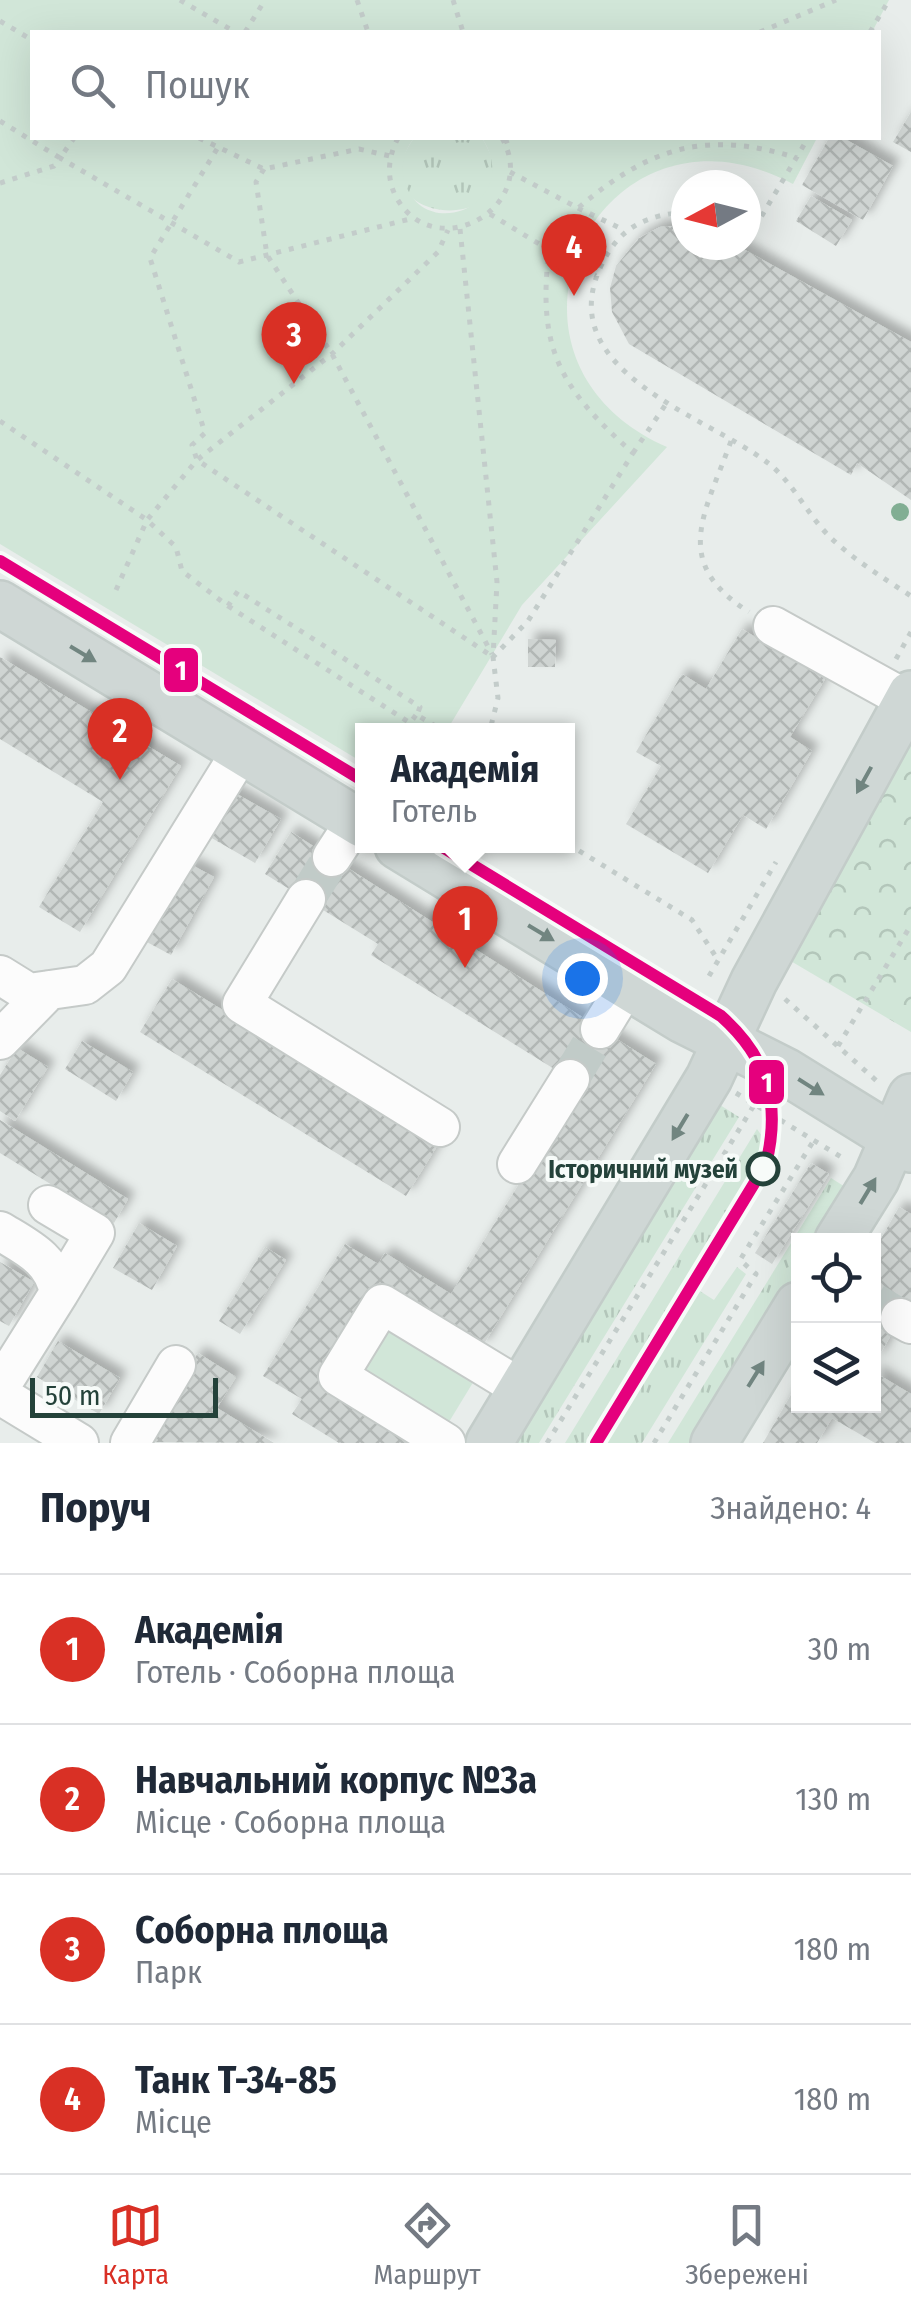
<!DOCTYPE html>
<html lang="uk">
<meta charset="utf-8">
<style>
:root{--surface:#fff;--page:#f2f2f3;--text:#1f2937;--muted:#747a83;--line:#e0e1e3;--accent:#d93025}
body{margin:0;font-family:"Fira Sans Condensed",sans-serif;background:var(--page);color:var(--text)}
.controls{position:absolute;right:30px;bottom:30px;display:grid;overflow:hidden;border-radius:0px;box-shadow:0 10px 40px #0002}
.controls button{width:90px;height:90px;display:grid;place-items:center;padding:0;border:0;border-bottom:2px solid var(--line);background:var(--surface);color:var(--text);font:50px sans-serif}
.compass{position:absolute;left:671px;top:170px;width:90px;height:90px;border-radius:50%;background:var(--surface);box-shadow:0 10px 40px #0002;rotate:263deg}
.scale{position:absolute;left:30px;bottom:25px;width:188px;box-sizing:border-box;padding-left:10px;border:5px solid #24423a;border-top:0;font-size:28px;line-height:35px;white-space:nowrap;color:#24423a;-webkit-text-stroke:8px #f7fbf9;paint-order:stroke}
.you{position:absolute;left:582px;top:978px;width:35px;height:35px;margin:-25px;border:8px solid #fff;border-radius:50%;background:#1a73e8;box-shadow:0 0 0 15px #1a73e833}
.badge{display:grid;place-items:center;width:65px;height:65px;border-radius:50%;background:var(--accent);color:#fff;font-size:32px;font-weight:700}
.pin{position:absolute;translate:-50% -82px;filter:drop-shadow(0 2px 5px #0008)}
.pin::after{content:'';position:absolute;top:52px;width:35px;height:30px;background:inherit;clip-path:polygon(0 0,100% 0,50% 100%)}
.popup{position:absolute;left:355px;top:723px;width:220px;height:130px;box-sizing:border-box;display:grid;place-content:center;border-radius:0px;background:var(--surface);filter:drop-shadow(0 2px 8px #0005);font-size:32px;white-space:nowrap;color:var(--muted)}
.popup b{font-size:38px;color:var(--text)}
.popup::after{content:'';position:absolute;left:50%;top:100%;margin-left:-20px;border:20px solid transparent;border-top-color:var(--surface)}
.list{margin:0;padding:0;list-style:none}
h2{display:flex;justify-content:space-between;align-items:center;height:130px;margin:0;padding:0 40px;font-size:42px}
h2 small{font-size:32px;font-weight:400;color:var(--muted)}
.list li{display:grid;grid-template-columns:65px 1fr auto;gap:30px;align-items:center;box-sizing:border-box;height:150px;padding:0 40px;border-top:2px solid var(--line)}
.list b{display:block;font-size:38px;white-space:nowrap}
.list p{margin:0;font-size:32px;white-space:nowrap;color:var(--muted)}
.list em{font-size:32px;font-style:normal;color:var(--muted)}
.icon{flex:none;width:55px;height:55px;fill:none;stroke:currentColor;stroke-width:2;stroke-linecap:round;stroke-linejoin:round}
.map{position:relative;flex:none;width:911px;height:1443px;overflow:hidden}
.search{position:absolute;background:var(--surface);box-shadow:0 10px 40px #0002;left:30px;right:30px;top:30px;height:110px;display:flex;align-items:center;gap:25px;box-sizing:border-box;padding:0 35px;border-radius:0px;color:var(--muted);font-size:38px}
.sheet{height:730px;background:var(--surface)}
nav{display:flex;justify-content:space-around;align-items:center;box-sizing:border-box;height:140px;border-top:2px solid var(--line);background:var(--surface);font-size:28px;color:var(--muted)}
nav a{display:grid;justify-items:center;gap:5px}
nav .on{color:var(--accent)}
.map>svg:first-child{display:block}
.grass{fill:url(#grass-tufts)}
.forest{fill:url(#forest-crowns)}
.green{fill:#d1e6d8}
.building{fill:url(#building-cross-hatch);filter:url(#shadow)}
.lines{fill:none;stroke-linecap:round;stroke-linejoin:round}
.minor-tunnel{stroke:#c1cbc8;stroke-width:38;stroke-dasharray:38 19;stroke-linecap:butt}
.minor-casing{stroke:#c5cac8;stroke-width:42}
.major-casing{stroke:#c3ccc9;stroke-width:50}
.path{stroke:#c3ccca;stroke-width:5;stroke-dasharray:5 8;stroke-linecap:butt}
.minor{stroke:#fcfcfc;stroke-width:38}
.major{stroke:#cfd7d5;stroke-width:45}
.tram-1-casing{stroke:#f7fbf9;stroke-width:20}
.tram-1{stroke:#e5007d;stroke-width:12}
.tree{fill:#81ae93}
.oneway{fill:#718580}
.stop-dot{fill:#f7fbf9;stroke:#24423a;stroke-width:5}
.labels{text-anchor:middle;stroke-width:8;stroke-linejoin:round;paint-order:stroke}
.stop-label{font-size:25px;font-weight:bold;fill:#24423a;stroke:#f7fbf9;text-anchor:end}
.line-badge{stroke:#f7fbf9;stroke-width:4}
.badge-label{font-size:28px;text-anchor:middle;font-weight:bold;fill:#fff}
</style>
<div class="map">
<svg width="911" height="1443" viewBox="0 0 911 1443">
<defs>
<pattern id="grass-tufts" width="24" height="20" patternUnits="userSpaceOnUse" patternTransform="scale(2.5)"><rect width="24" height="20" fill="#d1e6d8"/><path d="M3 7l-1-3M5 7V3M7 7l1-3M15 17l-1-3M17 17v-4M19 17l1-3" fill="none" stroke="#b3c6ba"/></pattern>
<pattern id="forest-crowns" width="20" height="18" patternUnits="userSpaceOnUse" patternTransform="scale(2.5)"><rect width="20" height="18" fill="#d1e6d8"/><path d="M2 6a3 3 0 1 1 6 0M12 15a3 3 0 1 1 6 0" fill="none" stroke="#b3c6ba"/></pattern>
<pattern id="building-cross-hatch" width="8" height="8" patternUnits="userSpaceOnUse" patternTransform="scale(2.5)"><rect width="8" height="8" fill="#cfd4d2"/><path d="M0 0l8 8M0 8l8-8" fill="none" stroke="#b2b7b5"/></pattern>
<filter id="shadow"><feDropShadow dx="7" dy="-7" stdDeviation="5" flood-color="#0004"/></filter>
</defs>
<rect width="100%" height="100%" fill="#e8edeb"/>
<path class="grass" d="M414,138h68c63,102 -134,91 -68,0z
M720,1105l19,12 -200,326h-26z
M757,1129l7,10 -3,17 -77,125 30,19 23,-33 9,7 -104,169h-77z
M831,1178l19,12 -31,50h-21v34l-103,169h-27z"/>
<path class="forest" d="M911,740v292l-122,-72z"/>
<path class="green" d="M0,0h889l-17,32h-840v106h382c-10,13 -14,28 -9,45 21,62 119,20 77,-45h335l-24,46c-194,-103 -327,174 -126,263l-145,158 -75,125h-85v32l-362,-218z
M385,1313l95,58 -39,64 -95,-58z"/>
<path class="building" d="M911,112v40l-18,-10z
M829,138h14l50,28 -30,54 -61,-35z
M811,196l41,24 -16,26 -40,-25z
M684,225l2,20h50l175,97v158l-54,-37 -6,12 -222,-131 -17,-32 -2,-24 6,-22 23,-28 21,-11z
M742,629l83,50 -35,58 22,14 -46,78 -23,-14 -35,58 -82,-49 35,-58 -25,-14 46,-78 24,15z
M528,639l28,1 -1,27h-27z
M0,657l181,109 -101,166 -41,-25 64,-105 -103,-63z
M228,789l53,30 -26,44 -52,-30z
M291,832l365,232 -174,283 -109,-55 -52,85 57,35 -5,9 35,22h-69l-47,-29 10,-15 -39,-23 82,-132 33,20 7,-11 66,41 129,-209 -209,-130 7,-11 -113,-70z
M188,863l26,14 -43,78 -26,-14z
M172,979l267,164 -33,53 -266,-164z
M82,1041l51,31 -17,29 -51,-32z
M17,1048l31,19 -33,54 -15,-10v-36z
M0,1120l128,79 -14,24 -114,-70z
M811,1163l18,11 -57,90 -17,-11z
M899,1207l12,7v87l-37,63v-113z
M139,1223l38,23 -25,44 -39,-22z
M265,1247l21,13 -46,74 -21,-13z
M0,1262l34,20 -25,44 -9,-5z
M58,1341l62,37 -21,36 -62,-37z
M198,1353l38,24 -19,31 57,35 -131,-1z
M874,1372l37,22v49h-36l-43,-25 -15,25h-54l29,-50 6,4v9l21,4 2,-4h53z"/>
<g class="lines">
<path class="minor-tunnel" d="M306,899l26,-42
M570,1079l30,-50
M874,1302l26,16"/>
<defs>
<path id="minor" d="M773,626l134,74
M332,857l24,-37
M306,899l-64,105 198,123
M0,975l29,18 56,-8 23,-18 134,-217
M600,1029l27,-44
M0,1040l49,-50
M517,1164l53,-85
M48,1205l47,28 -36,60
M0,1231c28,17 53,28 59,62l-59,94
M900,1318l11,6
M0,1395l79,48
M130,1443l46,-78
M446,1443l-108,-67 44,-72 140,85"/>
<path id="major" d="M0,604l362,220
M398,846l285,174 102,51 126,78
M838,1240l38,-61 35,-82
M489,1443l220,-365 45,-97 157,-287
M714,1443l84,-138"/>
</defs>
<use href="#minor" class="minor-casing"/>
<use href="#major" class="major-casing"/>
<path class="path" d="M180,0l55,32
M357,0l11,32
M453,0l10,32
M0,21l32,19
M245,32l20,-32
M760,32l76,-32
M870,32l19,-32
M0,121l60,37 14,-20
M199,138l65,31 95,-20 31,7
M398,138c-10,19 -12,39 -2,59 39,70 145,10 106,-59
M504,142l10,-4
M217,149l-67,109 55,175 -13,12 5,15 296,197
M264,169l-8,13 11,73 65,99 160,300
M510,172l68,36c71,-60 127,-79 219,-50
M0,183l54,-17 6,-8 179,104 175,-44
M578,208l46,22
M686,212c-40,3 -66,15 -84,52 -53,107 105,152 166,199 25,19 40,53 63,75 23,22 54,41 80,58
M490,214l59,36c-12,99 11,138 84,203l-105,168 -35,36
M460,229l37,353 -4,75 5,41 -8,32
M746,232l5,2 57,-96
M549,250l47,26
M0,421l147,99 29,27 6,24 46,35 10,-15 182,116 -3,8 25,15
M731,441c-26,73 -61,121 18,171
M633,453l33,-49
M116,590l31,-70 50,-60 135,-106 106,-102 10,-22
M228,606l182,117 6,-8
M896,659l15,-27
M568,844l124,76 26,40
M709,976l67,-114
M785,999l94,84
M838,1046l73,-121
M736,1093l110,67
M547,1443l209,-341
M654,1443l102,-169 -16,-14 74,-120"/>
<use href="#minor" class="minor"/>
<use href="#major" class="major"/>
<defs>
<path id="tram-1" d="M0,561l362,219
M441,846l280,170c47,42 60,87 45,148l-170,279"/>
</defs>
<use href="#tram-1" class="tram-1-casing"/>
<use href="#tram-1" class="tram-1"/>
</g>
<circle class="tree" cx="900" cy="512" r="9"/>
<defs><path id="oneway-solid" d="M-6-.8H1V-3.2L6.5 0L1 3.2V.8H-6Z" transform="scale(2.5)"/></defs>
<g class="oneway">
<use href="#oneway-solid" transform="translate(83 654) rotate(31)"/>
<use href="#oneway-solid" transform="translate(864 780) rotate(119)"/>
<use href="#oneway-solid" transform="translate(541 933) rotate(31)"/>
<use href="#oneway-solid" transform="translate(811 1087) rotate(32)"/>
<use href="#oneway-solid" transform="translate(680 1127) rotate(121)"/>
<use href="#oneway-solid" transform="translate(868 1191) rotate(-59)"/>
<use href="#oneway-solid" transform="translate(756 1374) rotate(-58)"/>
</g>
<circle class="stop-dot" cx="763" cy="1169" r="15"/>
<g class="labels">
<g class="stop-label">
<text x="738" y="1178">Історичний музей</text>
</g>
</g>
<g class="line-badge">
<rect x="162" y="646" width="38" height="48" rx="10" fill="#e5007d"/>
<rect x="747" y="1058" width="39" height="48" rx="10" fill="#e5007d"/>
</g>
<g class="badge-label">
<text x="181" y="680">1</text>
<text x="767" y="1092">1</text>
</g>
</svg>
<div class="controls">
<button><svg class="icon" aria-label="locate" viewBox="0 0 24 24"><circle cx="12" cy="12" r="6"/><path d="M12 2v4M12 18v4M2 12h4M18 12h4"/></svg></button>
<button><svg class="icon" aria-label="layers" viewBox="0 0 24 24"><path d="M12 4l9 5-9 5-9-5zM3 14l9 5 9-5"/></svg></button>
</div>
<svg class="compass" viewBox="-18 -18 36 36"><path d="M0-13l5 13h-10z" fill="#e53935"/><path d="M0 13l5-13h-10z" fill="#747a83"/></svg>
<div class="scale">50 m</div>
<div class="you"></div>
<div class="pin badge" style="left:465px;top:968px">1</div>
<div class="popup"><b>Академія</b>Готель</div>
<div class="pin badge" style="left:120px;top:780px">2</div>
<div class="pin badge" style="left:294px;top:384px">3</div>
<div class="pin badge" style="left:574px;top:296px">4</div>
<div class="search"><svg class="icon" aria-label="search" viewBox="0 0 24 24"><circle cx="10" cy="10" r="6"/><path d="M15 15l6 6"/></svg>Пошук</div>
</div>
<section class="sheet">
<h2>Поруч<small>Знайдено: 4</small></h2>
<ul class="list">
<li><span class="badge">1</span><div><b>Академія</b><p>Готель · Соборна площа</p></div><em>30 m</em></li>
<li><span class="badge">2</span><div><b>Навчальний корпус №3а</b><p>Місце · Соборна площа</p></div><em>130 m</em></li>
<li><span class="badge">3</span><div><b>Соборна площа</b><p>Парк</p></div><em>180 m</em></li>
<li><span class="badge">4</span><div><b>Танк Т-34-85</b><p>Місце</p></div><em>180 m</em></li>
</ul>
</section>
<nav>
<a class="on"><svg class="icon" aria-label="map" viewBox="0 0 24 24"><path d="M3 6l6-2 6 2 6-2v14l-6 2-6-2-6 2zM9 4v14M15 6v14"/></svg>Карта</a>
<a><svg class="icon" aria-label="directions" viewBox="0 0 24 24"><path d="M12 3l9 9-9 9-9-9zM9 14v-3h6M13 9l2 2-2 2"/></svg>Маршрут</a>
<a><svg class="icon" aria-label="saved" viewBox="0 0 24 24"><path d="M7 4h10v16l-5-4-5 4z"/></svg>Збережені</a>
</nav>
